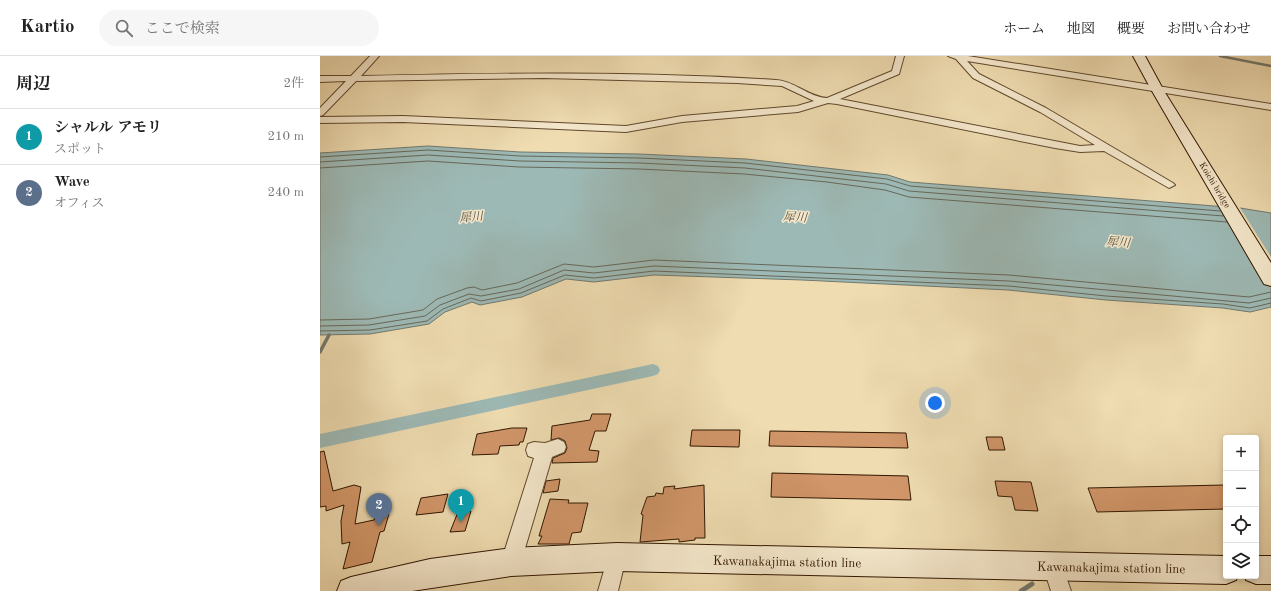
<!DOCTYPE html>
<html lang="ja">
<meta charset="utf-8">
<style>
:root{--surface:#fff;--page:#f6f6f6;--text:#222;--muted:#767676;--line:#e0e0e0;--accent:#8f2418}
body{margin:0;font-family:"Old Standard TT","Noto Serif JP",serif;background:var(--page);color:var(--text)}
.controls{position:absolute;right:12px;bottom:12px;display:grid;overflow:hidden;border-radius:4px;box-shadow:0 2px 6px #0003}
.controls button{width:36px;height:36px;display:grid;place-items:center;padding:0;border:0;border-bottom:1px solid var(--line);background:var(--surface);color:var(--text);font:20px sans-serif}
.you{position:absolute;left:615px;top:347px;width:14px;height:14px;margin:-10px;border:3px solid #fff;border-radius:50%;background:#1a73e8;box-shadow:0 0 0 6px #1a73e833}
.badge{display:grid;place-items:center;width:26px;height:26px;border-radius:50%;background:var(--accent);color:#fff;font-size:13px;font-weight:700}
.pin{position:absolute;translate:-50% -33px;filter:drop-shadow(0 1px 2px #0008)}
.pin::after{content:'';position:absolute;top:21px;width:14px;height:12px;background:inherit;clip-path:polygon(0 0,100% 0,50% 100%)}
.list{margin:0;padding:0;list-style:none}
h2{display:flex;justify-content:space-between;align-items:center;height:52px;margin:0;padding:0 16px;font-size:17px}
h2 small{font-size:13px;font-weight:400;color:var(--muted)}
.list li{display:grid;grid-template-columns:26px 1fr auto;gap:12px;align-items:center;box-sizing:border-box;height:56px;padding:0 16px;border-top:1px solid var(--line)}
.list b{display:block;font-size:15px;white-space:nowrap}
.list p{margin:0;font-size:13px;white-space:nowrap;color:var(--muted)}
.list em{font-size:13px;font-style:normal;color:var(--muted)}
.icon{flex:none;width:22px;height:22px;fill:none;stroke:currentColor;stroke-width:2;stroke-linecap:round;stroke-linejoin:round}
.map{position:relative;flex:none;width:951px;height:535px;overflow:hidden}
header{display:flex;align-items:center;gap:24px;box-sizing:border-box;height:56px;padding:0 20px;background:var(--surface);border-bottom:1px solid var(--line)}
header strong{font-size:19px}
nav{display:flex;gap:22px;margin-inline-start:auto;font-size:14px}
.search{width:280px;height:36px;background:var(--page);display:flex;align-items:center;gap:10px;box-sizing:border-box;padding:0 14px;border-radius:22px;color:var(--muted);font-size:15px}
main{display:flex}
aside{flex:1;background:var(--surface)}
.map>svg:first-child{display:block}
.water{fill:#9db9b5;stroke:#72786d}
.pier{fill:#efdcb1}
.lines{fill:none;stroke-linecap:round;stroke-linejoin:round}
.shore{stroke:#67685a;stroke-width:1}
.stream-far2{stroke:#72786d;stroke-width:2.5}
.stream-far1{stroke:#72786d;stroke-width:3.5}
.stream{stroke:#72786d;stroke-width:5}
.canal{fill:#9db9b5;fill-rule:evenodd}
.building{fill:#d19669;stroke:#311700}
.street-casing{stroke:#60482c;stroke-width:2}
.secondary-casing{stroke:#311700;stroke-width:2}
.street{fill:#f5e8cc;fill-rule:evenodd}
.secondary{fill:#f5e8cc;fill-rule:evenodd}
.labels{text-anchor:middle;stroke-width:3;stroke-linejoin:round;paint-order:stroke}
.far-street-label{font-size:9px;fill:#311700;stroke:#f5e8cc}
.water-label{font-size:12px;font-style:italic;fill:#57503f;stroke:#f5e8cc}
.near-street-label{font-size:13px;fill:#311700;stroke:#f5e8cc}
</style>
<header>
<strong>Kartio</strong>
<div class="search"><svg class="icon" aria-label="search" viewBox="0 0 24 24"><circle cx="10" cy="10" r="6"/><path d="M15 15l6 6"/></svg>ここで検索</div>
<nav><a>ホーム</a><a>地図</a><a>概要</a><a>お問い合わせ</a></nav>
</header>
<main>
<aside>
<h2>周辺<small>2件</small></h2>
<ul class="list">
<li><span class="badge" style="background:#0f9aa8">1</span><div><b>シャルル アモリ</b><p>スポット</p></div><em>210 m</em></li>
<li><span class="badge" style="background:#5c6f8a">2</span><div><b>Wave</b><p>オフィス</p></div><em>240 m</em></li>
</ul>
</aside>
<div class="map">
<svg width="951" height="535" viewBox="0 0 951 535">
<rect width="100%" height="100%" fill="#efdcb1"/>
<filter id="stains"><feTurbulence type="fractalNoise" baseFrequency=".005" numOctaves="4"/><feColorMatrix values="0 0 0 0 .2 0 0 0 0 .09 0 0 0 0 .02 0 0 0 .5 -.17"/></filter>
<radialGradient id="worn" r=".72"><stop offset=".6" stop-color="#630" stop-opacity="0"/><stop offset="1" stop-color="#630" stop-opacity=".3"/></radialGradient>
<path class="water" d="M108,90l92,6 119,2 107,5 142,16 22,7 330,26 31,5v94l-21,5 -27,-4 -117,-8 -98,-10 -206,-10 -148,-5 -60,7 -28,-3 -44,18 -42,8 -8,-3 -27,10 -16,12 -59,10 -50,1v-182z"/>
<path class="pier" d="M902,149l17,1 32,51v31z"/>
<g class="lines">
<path class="shore" d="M0,101l108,-7 92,6 119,2 106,5 142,16 23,7 310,25
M0,106l108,-7 92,6 119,2 106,5 141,16 23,7 314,25
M0,112l108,-7 91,6 120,2 105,5 83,8 58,8 24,7 318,25
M0,264l49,-1 54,-9 14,-11 30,-11 7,-1 8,3 35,-7 47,-19 30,3 60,-7 355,15 240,22 22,-5
M0,270l49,-1 56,-9 15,-11 29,-11 12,2 38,-7 45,-19 30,3 60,-7 355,15 240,22 22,-5
M0,275l50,-1 57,-9 16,-12 28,-11 10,3 40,-8 44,-18 29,3 60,-7 355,15 97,10 117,8 27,4 21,-5"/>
<path class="stream-far2" d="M900,0l51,10"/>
<path class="stream-far1" d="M0,296l9,-17"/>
<path class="stream" d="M701,535l11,-7"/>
<path class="canal" d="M333,308l5,2 2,4 -2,4 -5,2 -333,72v-14z"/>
</g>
<path class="building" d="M272,358h19l-5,17h-11l-6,19 10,1 -2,11 -45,1 1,-5 12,-5 2,-5 -2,-7 -6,-3 -8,2 1,-14 38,-6z
M192,372h15l-4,14h-3l-1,3 -19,1 -2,8 -26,1 5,-21z
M372,374h48l-1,17 -49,-1z
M450,375l136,2 2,15 -139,-2z
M666,381h16l3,13h-16z
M4,395l9,40 21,-6 7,2 -6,37 19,-4 2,-4 13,-2 -5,17 -4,1 -8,30 -29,7 7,-27 -8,2 -1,-23 3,-16 -18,6v-5l-6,1v-55z
M452,417l136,3 3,24 -140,-3z
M240,423l-2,12 -15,2 3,-12z
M675,425l36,1 7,29 -23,-1 -3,-13 -14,-1z
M384,429l1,53h-10v2l-16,2v-3l-39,3 3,-27 -2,-1 6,-17 8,-1 1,-3 7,1 1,-7 11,-1 -1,3z
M904,429l2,4v20l-129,3 -9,-24z
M128,438l-5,18 -27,3 5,-17z
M230,443l19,1 -1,3h20l-7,29 -9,1 -3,11h-31l4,-8h-3z
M151,455l-6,20 -15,1 8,-20z"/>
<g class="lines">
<defs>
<path id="street" d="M50,0h9l-18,20c138,-3 277,-5 415,4 19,1 32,17 51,18l65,-27 4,-15h8l-5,18 -59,25 240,47 15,-1 -55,-33 -67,-34 -17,-19 -8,-3h20l303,48v6l-304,-49 12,13 67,34 127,75 2,2 -6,3 -65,-37 -24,1 -25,-4 -218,-44 -9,-1 -30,9 -116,10 -56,10 -223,-10 -83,1v-6l83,-1 223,10 56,-10 115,-10 17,-5 -32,-15 -45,-3 -193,-5 -188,3 -33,34 -3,1v-8l26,-27 -26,1v-6h31z
M238,383l6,3 2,5 -2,5 -12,5 -31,105 -3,7 -7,3 -7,-3 -3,-7 33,-104 -6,-2 -2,-6 2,-6 6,-2 11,1z
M297,492l7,2 2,7 -8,34h-20l12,-41z
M733,500l7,3 11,32h-20l-8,-25 3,-7z"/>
<path id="secondary" d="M813,0h12l19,35 107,172v23l-7,-2 -112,-193z
M297,487l609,13v20h11l-1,4 -10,4 -609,-13 -106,5 -99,15h-75l4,-10 10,-4 79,-18 81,-11z
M936,500h15v28h-15l-10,-4 -1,-4h11z"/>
</defs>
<use href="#street" class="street-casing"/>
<use href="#secondary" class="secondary-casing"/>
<use href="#street" class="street"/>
<use href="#secondary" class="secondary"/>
</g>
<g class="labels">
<g class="far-street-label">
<text transform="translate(895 129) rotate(59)" y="3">Koichi bridge</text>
</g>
<g class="water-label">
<text transform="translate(151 161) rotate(-5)" y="4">犀川</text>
<text transform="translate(475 161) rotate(4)" y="4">犀川</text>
<text transform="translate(798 186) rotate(5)" y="4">犀川</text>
</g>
<g class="near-street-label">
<text transform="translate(467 505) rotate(1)" y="5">Kawanakajima station line</text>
<text transform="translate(791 511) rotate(1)" y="5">Kawanakajima station line</text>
</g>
</g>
<rect width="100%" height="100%" filter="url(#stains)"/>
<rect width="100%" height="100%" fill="url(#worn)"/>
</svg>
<div class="controls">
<button>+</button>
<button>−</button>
<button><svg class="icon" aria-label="locate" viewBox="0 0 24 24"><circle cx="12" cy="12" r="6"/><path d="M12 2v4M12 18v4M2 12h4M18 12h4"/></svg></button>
<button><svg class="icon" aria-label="layers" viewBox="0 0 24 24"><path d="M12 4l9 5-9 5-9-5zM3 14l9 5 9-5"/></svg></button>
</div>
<div class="you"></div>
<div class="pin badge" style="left:141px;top:466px;background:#0f9aa8">1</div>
<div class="pin badge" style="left:59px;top:470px;background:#5c6f8a">2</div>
</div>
</main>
